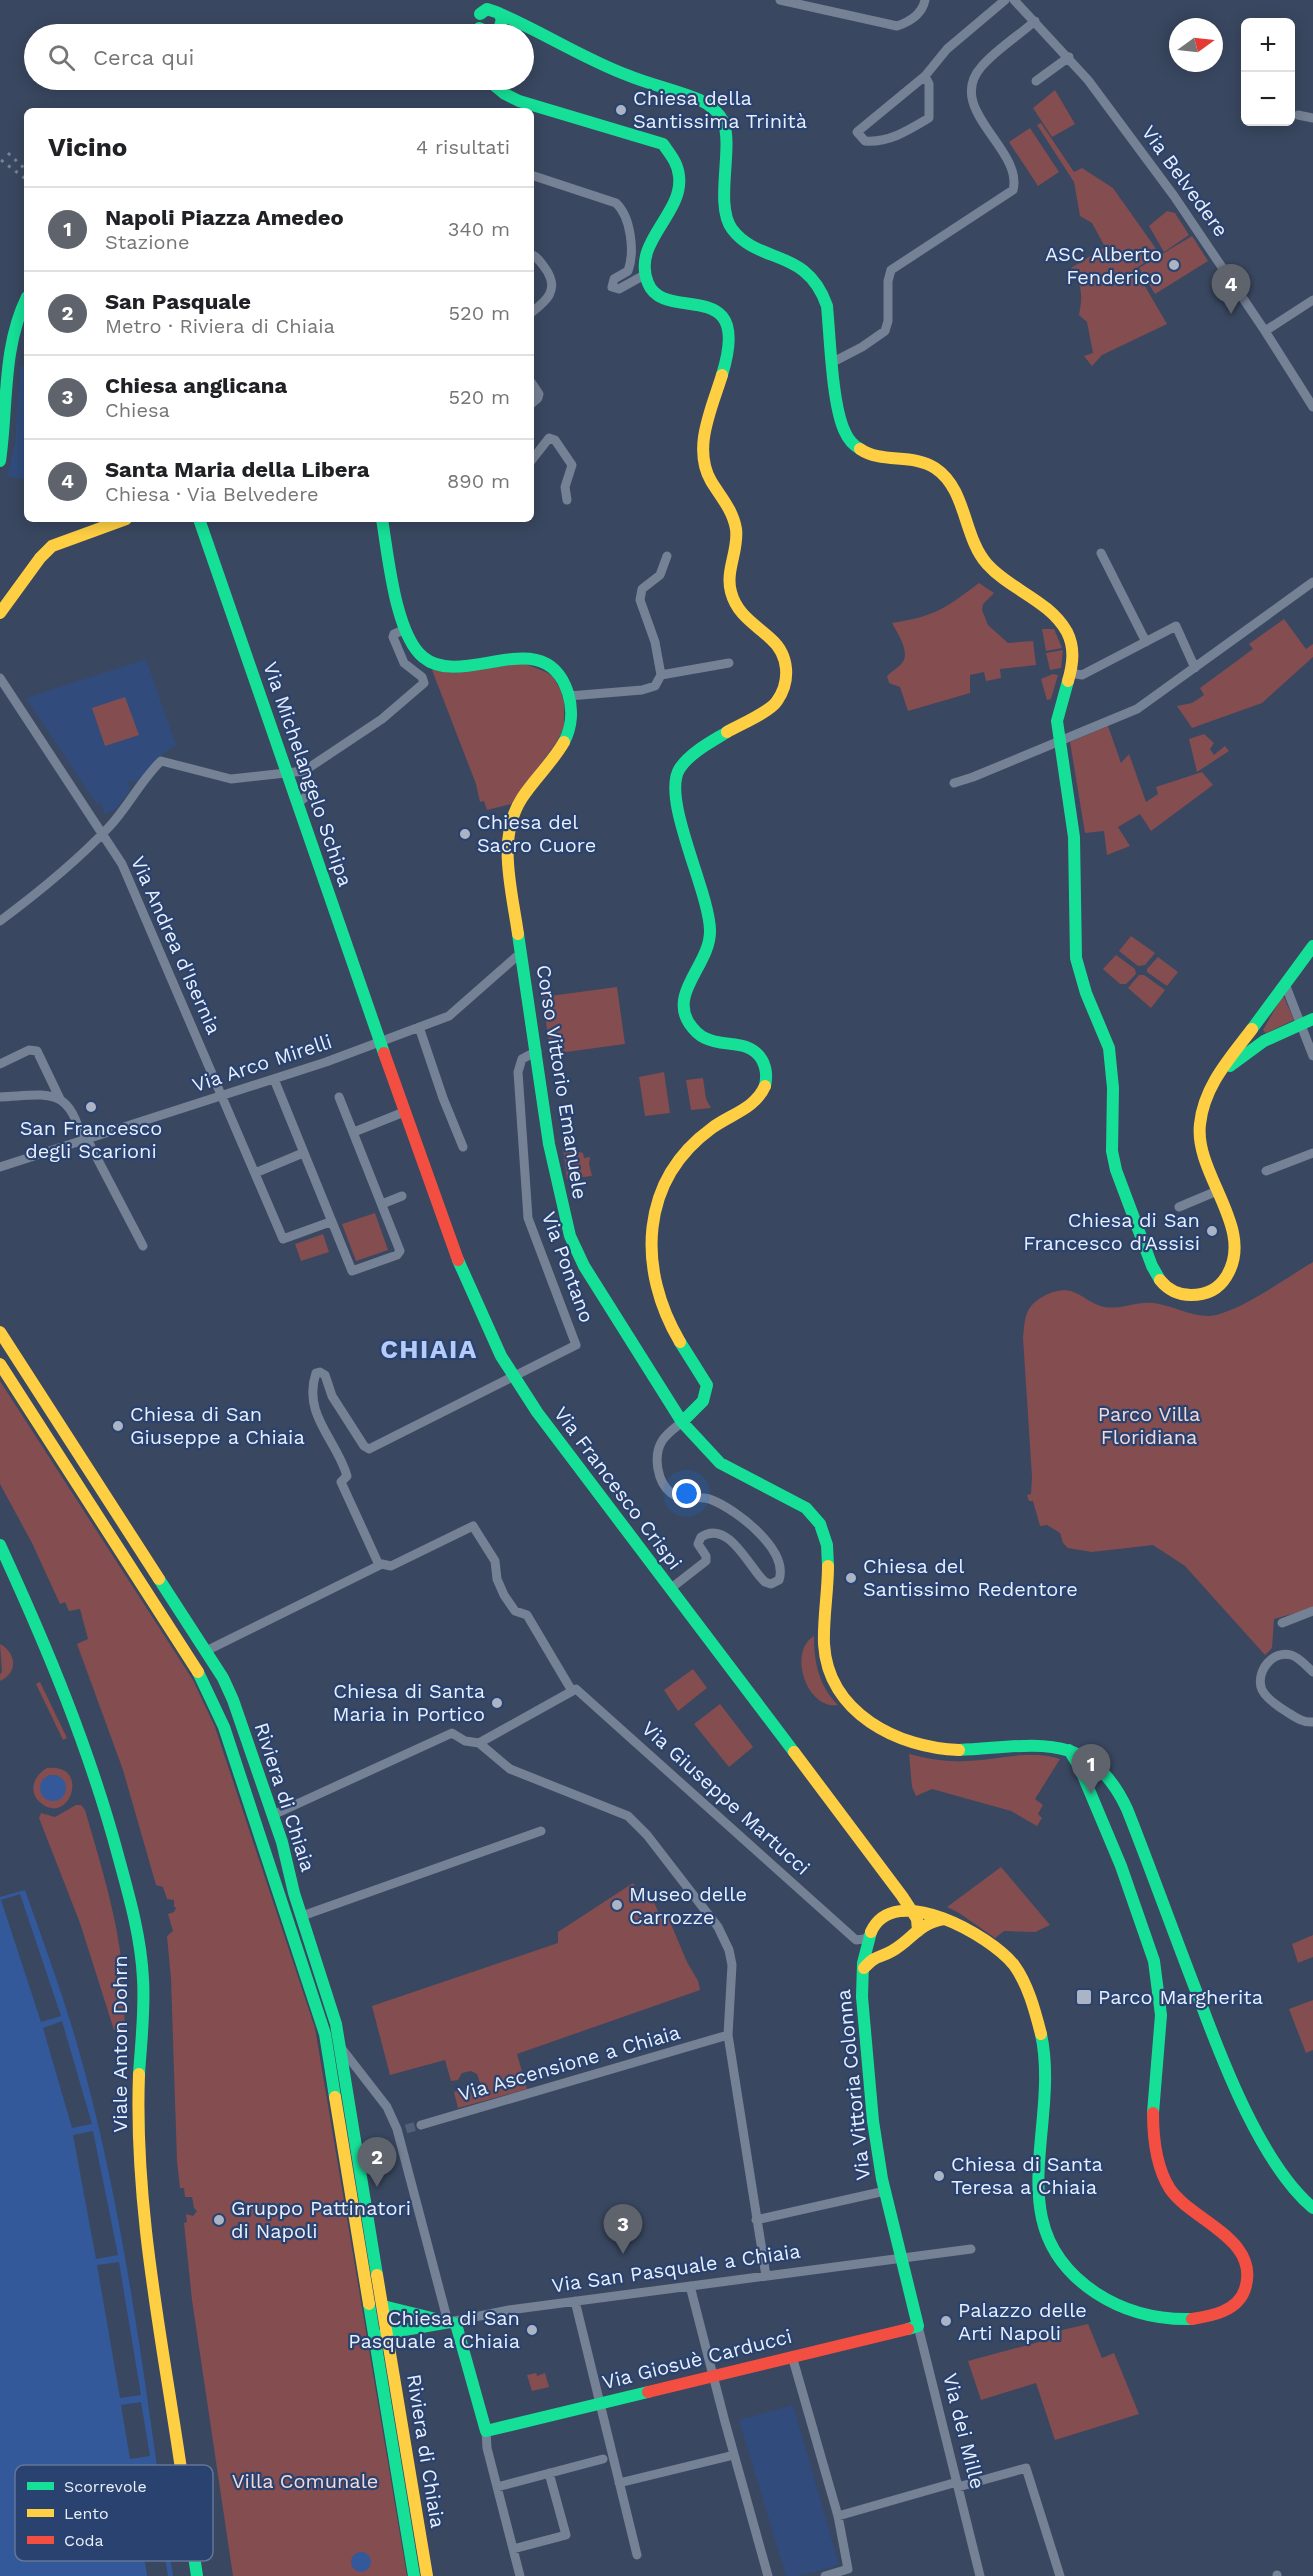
<!DOCTYPE html>
<html lang="it">
<meta charset="utf-8">
<style>
:root{--surface:#fff;--page:#f2f2f2;--text:#202124;--muted:#757577;--line:#e0e0e0;--accent:#5f636c}
body{margin:0;font-family:"Work Sans",sans-serif;background:var(--page);color:var(--text)}
.controls{position:absolute;right:18px;top:18px;display:grid;overflow:hidden;border-radius:9px;box-shadow:0 3px 15px #0003}
.controls button{width:54px;height:54px;display:grid;place-items:center;padding:0;border:0;border-bottom:2px solid var(--line);background:var(--surface);color:var(--text);font:30px sans-serif}
.compass{position:absolute;left:1169px;top:18px;width:54px;height:54px;border-radius:50%;background:var(--surface);box-shadow:0 3px 15px #0003;rotate:75deg}
.you{position:absolute;left:687px;top:1494px;width:21px;height:21px;margin:-15px;border:4px solid #fff;border-radius:50%;background:#1a73e8;box-shadow:0 0 0 9px #1a73e833}
.badge{display:grid;place-items:center;width:39px;height:39px;border-radius:50%;background:var(--accent);color:#fff;font-size:20px;font-weight:700}
.pin{position:absolute;translate:-50% -50px;filter:drop-shadow(0 2px 3px #0008)}
.pin::after{content:'';position:absolute;top:32px;width:21px;height:18px;background:inherit;clip-path:polygon(0 0,100% 0,50% 100%)}
.list{margin:0;padding:0;list-style:none}
h2{display:flex;justify-content:space-between;align-items:center;height:78px;margin:0;padding:0 24px;font-size:26px}
h2 small{font-size:20px;font-weight:400;color:var(--muted)}
.list li{display:grid;grid-template-columns:39px 1fr auto;gap:18px;align-items:center;box-sizing:border-box;height:84px;padding:0 24px;border-top:2px solid var(--line)}
.list b{display:block;font-size:22px;white-space:nowrap}
.list p{margin:0;font-size:20px;white-space:nowrap;color:var(--muted)}
.list em{font-size:20px;font-style:normal;color:var(--muted)}
.icon{flex:none;width:33px;height:33px;fill:none;stroke:currentColor;stroke-width:2;stroke-linecap:round;stroke-linejoin:round}
.map{position:relative;flex:none;width:1313px;height:2576px;overflow:hidden}
.search{position:absolute;background:var(--surface);box-shadow:0 3px 15px #0003;left:24px;top:24px;width:510px;height:66px;display:flex;align-items:center;gap:15px;box-sizing:border-box;padding:0 21px;border-radius:33px;color:var(--muted);font-size:22px}
.panel{position:absolute;background:var(--surface);box-shadow:0 3px 15px #0003;left:24px;top:108px;width:510px;height:414px;border-radius:9px}
.map>svg:first-child{display:block}
.built{fill:#314c7c}
.green{fill:#844d50;fill-rule:evenodd}
.water{fill:#34599b}
.pier{fill:#394760}
.lines{fill:none;stroke-linecap:round;stroke-linejoin:round}
.street-tunnel{stroke:#536077;stroke-width:9;stroke-dasharray:9 4.5;stroke-linecap:butt}
.street{stroke:#758194;stroke-width:9}
.fast{stroke:#16e098;stroke-width:12}
.slow{stroke:#ffcf43;stroke-width:12}
.jam{stroke:#f24e42;stroke-width:12}
.rail{stroke:#778293;stroke-width:3;stroke-dasharray:3 6;stroke-linecap:butt}
.poi-dot{fill:#abb4c4;stroke:#2a426f;stroke-width:2}
.labels{text-anchor:middle;stroke-width:4.5;stroke-linejoin:round;paint-order:stroke}
.poi-label{font-size:20px;fill:#e8effa;stroke:#2a426f;text-anchor:start}
.street-label{font-size:20px;fill:#e8effa;stroke:#2a426f}
.park-label{font-size:20px;fill:#f4d9d7;stroke:#2a426f}
.district-label{font-size:26px;font-weight:bold;letter-spacing:1.5px;fill:#b4ccf7;stroke:#2a426f}
.key{fill:#2a426f;stroke:#637699;stroke-width:1.5}
.key-label{font-size:16px;fill:#e8effa}
</style>
<div class="map">
<svg width="1313" height="2576" viewBox="0 0 1313 2576">
<rect width="100%" height="100%" fill="#394760"/>
<path class="built" d="M20,366l7,1v113l-20,-4 8,-32z
M146,659l30,86 -15,10 -22,28 -6,-2 -5,1 2,9 -15,19 -11,4 -3,-11h-5l-70,-105z
M793,2405l46,160 -42,11h-11l-47,-156z"/>
<path class="green" d="M1055,90l20,34 -23,13 -19,-29z
M1041,123l33,49 8,-4 31,20 46,65 -24,16 32,55 -65,31 -10,11 -8,-10 9,-3 -6,-31 -8,-7c4,-20 3,-30 -8,-47l34,-21 -13,-24 -12,-7 -6,-34 -37,-57z
M1030,128l29,44 -21,14 -29,-44z
M1167,211l8,2 14,22 -25,17 -15,-26z
M1192,236l16,25 -53,33 -16,-26z
M979,583l15,10 -11,11 -1,6 6,15 20,18 25,-2 3,24 -36,4 1,9 -15,3 -2,-9 -14,3v18l-62,18 -8,-24 -11,-4 -2,-7c5,-5 11,-8 15,-13 9,-11 -5,-30 -10,-40 44,-7 52,-14 87,-40z
M1284,619l22,30 7,-5v13l-51,46 -70,25 -15,-22 15,-3 12,-8 -4,-7 53,-39 -4,-5z
M1042,629h12l8,19 -16,3z
M1063,650l-2,18 -11,2 -4,-17z
M523,663l23,9 7,5 8,14 3,12v25l-8,15 -45,61 -24,6 -3,-9 -4,1 -4,-18 -44,-114 22,3z
M1053,674l5,1 -7,24 -4,1 -6,-21z
M125,697l14,38 -34,11 -13,-38z
M1108,726l13,37 8,-9 17,48 12,-8 -2,-7 46,-15 11,13 -62,46 -11,-17 -22,13 12,19 -23,9 -3,-24 -19,2 -15,-91z
M1204,734l10,9 -4,6 4,6 11,-9 4,5 -32,21 -8,-33z
M1131,936l24,17 -10,12 -7,1 -19,-15z
M1116,955l19,14 1,5 -10,10h-6l-17,-15z
M1158,957l20,15 -11,14 -20,-14v-3z
M1139,975h5l21,15 -14,18 -23,-20z
M617,987l8,57 -74,10 -9,-57z
M1283,995l11,25 -28,13 -3,-3z
M664,1072l6,41 -25,3 -6,-39z
M703,1078l3,21 5,9 -20,2 -5,-30z
M563,1148l20,5 1,5 6,-1 -1,7 3,12 -25,3z
M375,1213l13,37 -32,11 -14,-37z
M323,1234l6,18 -28,9 -6,-17z
M1313,1262v346l-39,11 -2,29 -7,7 -80,-89 -32,-21 -61,7 -24,-4 -5,-5 -3,-10 -13,-8 -7,1 -7,-25h-4l-2,-6 4,-1 1,-17 -9,-139c1,-9 1,-19 5,-27 6,-13 29,-24 43,-20 12,4 20,13 33,16 17,3 32,-6 50,-4 17,2 36,13 54,13 28,-1 79,-39 105,-54z
M0,1381l193,299 22,47 100,301 92,548h-174l-41,-276 -8,-77 3,-1 -1,-8 7,2 4,-5 -3,-3 -2,-11h-7l-1,-9h-4l-3,-27 -6,-182 -4,-43 6,-5 -5,-17 6,-2 2,-4 -2,-2v-6l-7,-1 -4,-12 -7,-2 -33,-115 -46,-126 11,-5 -8,-30 -11,2 -4,-9 -5,2 -28,-61 -32,-59z
M814,1636c0,27 5,50 24,69 -31,5 -51,-53 -24,-69z
M0,1644c17,9 18,29 0,37v-7l2,-2z
M693,1669l14,19 -29,23 -14,-21z
M40,1682l27,56 -4,2 -27,-56z
M720,1704l33,43 -24,20 -35,-43z
M909,1754c20,5 37,8 57,7 31,-1 63,-12 94,-2l-25,40 8,6 -5,9 4,4 -5,8 -26,-15 -79,-22 -16,7 -4,-9z
M47,1768c45,-5 22,59 -6,35 -14,-11 -7,-28 6,-35zM50,1775l8,1 6,5 -6,18c-13,3 -21,-7 -15,-19z
M76,1805h5l4,5c22,76 43,140 39,220l-3,4 -7,-4 -34,-107 -41,-105 2,-5 14,4z
M1001,1867l49,58 -15,7 -31,-1 -9,7 -36,-25 -12,-6z
M633,1883l12,19 7,-4 10,22 6,-3 19,45 11,19 2,9 -183,64 10,35 -69,19 -4,-16 7,-3 6,3 9,-2 4,-7 -3,-9 -6,-3 -9,2 -4,7 -7,1 -6,-21 -55,15 -18,-69 186,-63v-11z
M1313,1935v22l-15,6 -6,-19z
M1313,2000v50l-7,3 -17,-44z
M1088,2324l14,34 12,-5 25,61 -84,26 -19,-57 -55,17 -13,-39 71,-19 19,-11z
M536,2373l1,3 8,-3 4,14 -17,4 -5,-16z"/>
<path class="water" d="M40 1788a13 13 0 1 1 26 0a13 13 0 1 1-26 0Z
M25,1890c18,51 37,102 52,154 50,173 69,355 96,532h-173v-679z
M351 2562a10 10 0 1 1 20 0a10 10 0 1 1-20 0Z"/>
<path class="pier" d="M20,1894l41,122 -20,6 -40,-122z
M62,2021l30,103 -20,4 -29,-100z
M93,2131l25,124 -22,4 -23,-124z
M119,2262l22,133 -21,3 -23,-133z
M141,2402l9,54 -20,3 -9,-54z
M151,2467l17,109h-21l-16,-106z"/>
<g class="lines">
<path class="street-tunnel" d="M406,2129l15,-4"/>
<path class="street" d="M780,0l117,26c12,-4 25,-12 28,-26
M1014,0l74,80 86,116 91,135 48,76
M925,76l4,8v34c-20,12 -40,25 -64,23l-8,-9 68,-56 22,-27 58,-49
M1036,81l33,-24
M1298,115l15,3
M531,175l85,28c15,14 19,49 12,68l-14,8 -2,8 7,2 27,-15
M531,254c8,4 11,10 16,17 12,20 -1,30 -16,42
M1265,331l48,-31
M833,362l29,-15 23,-16 3,-10v-40l3,-11 122,-80c11,-41 -70,-81 -31,-124 15,-17 36,-30 53,-45
M531,382l8,12 -1,4 -7,6
M531,461l18,-23 6,2 17,25 -7,22 2,13
M1101,553l45,89
M1070,673l12,2 94,-49 19,42
M661,675l-6,-33 -15,-42 2,-11 18,-14 7,-19
M0,678l122,186 161,375 47,-17
M569,696l73,-6 13,-4 6,-11 68,-12
M954,783l19,-6 164,-68 176,-127
M297,804l12,-10 -5,-23
M0,921c39,-29 76,-59 109,-94 19,-20 32,-47 52,-66l70,18 73,-8 78,-52 42,-36 -2,-6 -18,-14 -11,-26 1,-3 12,-5
M1285,984l28,72
M419,1027l24,71 20,49
M0,1064l29,-14 8,1 23,48
M274,1079l78,192 45,-16 3,-4 -61,-154
M0,1097c47,-2 70,-12 82,44
M354,1132l50,-20
M87,1139l56,107
M0,1167l326,-105 123,-46 67,-59
M1266,1171l47,-18
M255,1173l48,-20
M382,1204l20,-8
M1179,1207l38,-16
M379,1565l-38,-83 6,-6c-10,-36 -45,-61 -31,-103l4,-1 5,3 7,21 32,50 5,3 207,-104 -48,-127 -10,-146 4,-13 15,-8
M670,1589l36,-28v-5l-8,-12 3,-7c28,-18 48,31 64,45l6,2 8,-4c10,-30 -42,-70 -67,-80 -13,-6 -29,2 -41,-7 -14,-11 -18,-37 -9,-52 5,-8 13,-13 20,-19
M1282,1623l31,-12
M206,1651l176,-87 9,2 82,-40 22,35 2,18 7,16 11,16 12,4 45,76
M1313,1672c-7,-6 -14,-15 -22,-17 -18,-5 -34,15 -30,32 2,9 18,20 26,25 8,5 16,11 26,10
M479,1743l97,-54 280,251 8,-1 7,-4
M273,1815l179,-82 13,8 14,2 31,26 118,47 19,19 71,92 11,23 3,15 -4,70 38,241
M302,1916l239,-85
M342,2049l45,58 10,22 51,193
M421,2125l307,-90
M756,2220l129,-29
M690,2286l35,136 43,154
M575,2301l62,254
M450,2322l59,-12 462,-61
M918,2326l62,250
M792,2356l46,160 10,53 -23,7
M486,2431l1,17 33,128
M619,2483l115,-28
M497,2487l106,-28
M958,2487l68,-19 34,108
M838,2516l119,-34
M513,2549l53,-14 -17,-62
M1277,2575v1"/>
<path class="fast" d="M480,14l7,-5 9,3c45,19 86,46 131,63 24,10 50,15 73,25 10,5 18,11 23,21 11,25 -9,84 9,108 27,36 75,18 95,77 3,31 5,100 18,126 3,7 8,13 15,17
M479,28l11,5 9,-4 3,-9 -3,-7
M488,80l17,14 14,7 144,43c7,10 15,19 16,32 5,38 -48,66 -31,107 16,42 106,-11 74,92
M0,461c8,-55 2,-113 27,-164
M199,519l185,534
M382,519c6,35 13,115 41,138 40,34 122,-37 145,36 5,16 4,34 -4,49
M1068,681l-11,40 17,116 2,121 10,35 23,55 4,40 -1,63 4,19 36,96 8,14
M727,732c-16,10 -36,20 -47,36 -20,29 29,122 30,162 1,34 -41,62 -21,93 4,6 9,12 16,15 19,10 44,0 57,22 5,9 5,17 3,26
M518,934l31,210 21,92 14,30 98,156 38,41 86,45 14,16 7,21 1,21
M1252,1029l61,-83
M1230,1066l34,-25 49,-22
M458,1260l43,96 36,56 257,340
M680,1342l27,43 -4,16 -21,21
M0,1545c47,102 90,205 119,314 11,40 22,79 24,120 2,31 -2,64 -4,95
M159,1579l64,99 10,22 49,142 12,51 42,131 41,251
M198,1672l26,55 101,307 10,63
M959,1750c73,-3 130,-23 168,59 25,63 48,128 73,192 23,62 62,164 113,207
M1069,1750l10,16 42,100 33,95 7,54 -8,98
M871,1932l-8,31 -1,34 11,124 9,58 36,147 -10,3
M1041,2034c20,93 -45,193 55,259 29,19 61,27 96,26
M369,2304l45,272
M383,2306l61,15
M375,2338l12,-5 63,-11 6,2 30,107 162,-39
M181,2469l16,107"/>
<path class="slow" d="M722,375c-10,33 -30,73 -11,106 9,15 22,29 25,48 3,21 -11,42 -5,63 6,23 24,32 40,47 18,16 20,42 6,62 -7,11 -38,24 -50,31
M860,449c22,15 52,4 75,19 32,21 28,69 52,96 23,26 62,36 80,68 8,16 6,32 1,49
M0,613l40,-55 12,-12 74,-27
M518,934c-6,-44 -22,-96 4,-136 13,-20 30,-35 42,-56
M1160,1280c8,10 18,15 31,15 15,0 27,-5 35,-18 31,-48 -32,-102 -26,-153 4,-38 30,-66 52,-95
M0,1332l159,247
M680,1342c-43,-73 -41,-161 32,-214 19,-14 43,-19 53,-42
M0,1364l198,308
M828,1566c0,26 -5,52 -4,78 4,69 74,104 135,106
M794,1752l108,144 15,23 1,12
M871,1932c23,-52 120,4 143,33 14,19 21,46 27,69
M864,1968c13,-14 14,-9 28,-17 21,-12 25,-27 52,-32
M139,2074c-5,133 23,264 42,395
M335,2097l34,207
M377,2275l50,301"/>
<path class="jam" d="M384,1053l74,207
M1153,2113c0,25 3,54 17,76 22,32 91,50 75,100 -7,22 -33,27 -53,30
M648,2392l260,-63"/>
<path class="rail" d="M8,153l17,16
M1,160l26,20"/>
</g>
<g class="poi-dot">
<circle cx="621" cy="110" r="6"/>
<circle cx="1174" cy="265" r="6"/>
<circle cx="465" cy="834" r="6"/>
<circle cx="91" cy="1107" r="6"/>
<circle cx="1212" cy="1231" r="6"/>
<circle cx="118" cy="1426" r="6"/>
<circle cx="851" cy="1578" r="6"/>
<circle cx="497" cy="1703" r="6"/>
<circle cx="617" cy="1905" r="6"/>
<rect x="1076" y="1989" width="16" height="16" rx="3"/>
<circle cx="939" cy="2176" r="6"/>
<circle cx="219" cy="2220" r="6"/>
<circle cx="946" cy="2321" r="6"/>
<circle cx="532" cy="2330" r="6"/>
</g>
<g class="labels">
<g class="poi-label">
<text x="633" y="105">Chiesa della<tspan x="633" dy="23">Santissima Trinità</tspan></text>
<text x="1162" y="261" text-anchor="end">ASC Alberto<tspan x="1162" dy="23">Fenderico</tspan></text>
<text x="477" y="829">Chiesa del<tspan x="477" dy="23">Sacro Cuore</tspan></text>
<text x="91" y="1135" text-anchor="middle">San Francesco<tspan x="91" dy="23">degli Scarioni</tspan></text>
<text x="1200" y="1227" text-anchor="end">Chiesa di San<tspan x="1200" dy="23">Francesco d'Assisi</tspan></text>
<text x="130" y="1421">Chiesa di San<tspan x="130" dy="23">Giuseppe a Chiaia</tspan></text>
<text x="863" y="1573">Chiesa del<tspan x="863" dy="23">Santissimo Redentore</tspan></text>
<text x="485" y="1698" text-anchor="end">Chiesa di Santa<tspan x="485" dy="23">Maria in Portico</tspan></text>
<text x="629" y="1901">Museo delle<tspan x="629" dy="23">Carrozze</tspan></text>
<text x="1098" y="2004">Parco Margherita</text>
<text x="951" y="2171">Chiesa di Santa<tspan x="951" dy="23">Teresa a Chiaia</tspan></text>
<text x="231" y="2215">Gruppo Pattinatori<tspan x="231" dy="23">di Napoli</tspan></text>
<text x="958" y="2317">Palazzo delle<tspan x="958" dy="23">Arti Napoli</tspan></text>
<text x="520" y="2325" text-anchor="end">Chiesa di San<tspan x="520" dy="23">Pasquale a Chiaia</tspan></text>
</g>
<g class="street-label">
<text transform="translate(1185 181) rotate(54)" y="7">Via Belvedere</text>
<text transform="translate(308 774) rotate(71)" y="7">Via Michelangelo Schipa</text>
<text transform="translate(176 945) rotate(66)" y="7">Via Andrea d'Isernia</text>
<text transform="translate(262 1063) rotate(-18)" y="7">Via Arco Mirelli</text>
<text transform="translate(562 1082) rotate(81)" y="7">Corso Vittorio Emanuele</text>
<text transform="translate(568 1267) rotate(70)" y="7">Via Pontano</text>
<text transform="translate(618 1488) rotate(53)" y="7">Via Francesco Crispi</text>
<text transform="translate(285 1797) rotate(72)" y="7">Riviera di Chiaia</text>
<text transform="translate(726 1798) rotate(42)" y="7">Via Giuseppe Martucci</text>
<text transform="translate(120 2044) rotate(-90)" y="7">Viale Anton Dohrn</text>
<text transform="translate(569 2063) rotate(-16)" y="7">Via Ascensione a Chiaia</text>
<text transform="translate(853 2085) rotate(-96)" y="7">Via Vittoria Colonna</text>
<text transform="translate(676 2268) rotate(-8)" y="7">Via San Pasquale a Chiaia</text>
<text transform="translate(697 2359) rotate(-14)" y="7">Via Giosuè Carducci</text>
<text transform="translate(964 2431) rotate(76)" y="7">Via dei Mille</text>
<text transform="translate(426 2451) rotate(81)" y="7">Riviera di Chiaia</text>
</g>
<g class="park-label">
<text x="1149" y="1421">Parco Villa<tspan x="1149" dy="23">Floridiana</tspan></text>
<text x="305" y="2488">Villa Comunale</text>
</g>
<g class="district-label">
<text x="429" y="1358">CHIAIA</text>
</g>
</g>
<rect x="15" y="2465" width="198" height="96" rx="9" class="key"/>
<rect x="27" y="2482" width="27" height="8" fill="#16e098"/>
<rect x="27" y="2509" width="27" height="8" fill="#ffcf43"/>
<rect x="27" y="2536" width="27" height="8" fill="#f24e42"/>
<g class="key-label">
<text x="64" y="2492">Scorrevole</text>
<text x="64" y="2519">Lento</text>
<text x="64" y="2546">Coda</text>
</g>
</svg>
<div class="controls">
<button>+</button>
<button>−</button>
</div>
<svg class="compass" viewBox="-18 -18 36 36"><path d="M0-13l5 13h-10z" fill="#e53935"/><path d="M0 13l5-13h-10z" fill="#757577"/></svg>
<div class="you"></div>
<div class="pin badge" style="left:1091px;top:1794px">1</div>
<div class="pin badge" style="left:377px;top:2187px">2</div>
<div class="pin badge" style="left:623px;top:2254px">3</div>
<div class="pin badge" style="left:1231px;top:314px">4</div>
<div class="search"><svg class="icon" aria-label="search" viewBox="0 0 24 24"><circle cx="10" cy="10" r="6"/><path d="M15 15l6 6"/></svg>Cerca qui</div>
<section class="panel">
<h2>Vicino<small>4 risultati</small></h2>
<ul class="list">
<li><span class="badge">1</span><div><b>Napoli Piazza Amedeo</b><p>Stazione</p></div><em>340 m</em></li>
<li><span class="badge">2</span><div><b>San Pasquale</b><p>Metro · Riviera di Chiaia</p></div><em>520 m</em></li>
<li><span class="badge">3</span><div><b>Chiesa anglicana</b><p>Chiesa</p></div><em>520 m</em></li>
<li><span class="badge">4</span><div><b>Santa Maria della Libera</b><p>Chiesa · Via Belvedere</p></div><em>890 m</em></li>
</ul>
</section>
</div>
